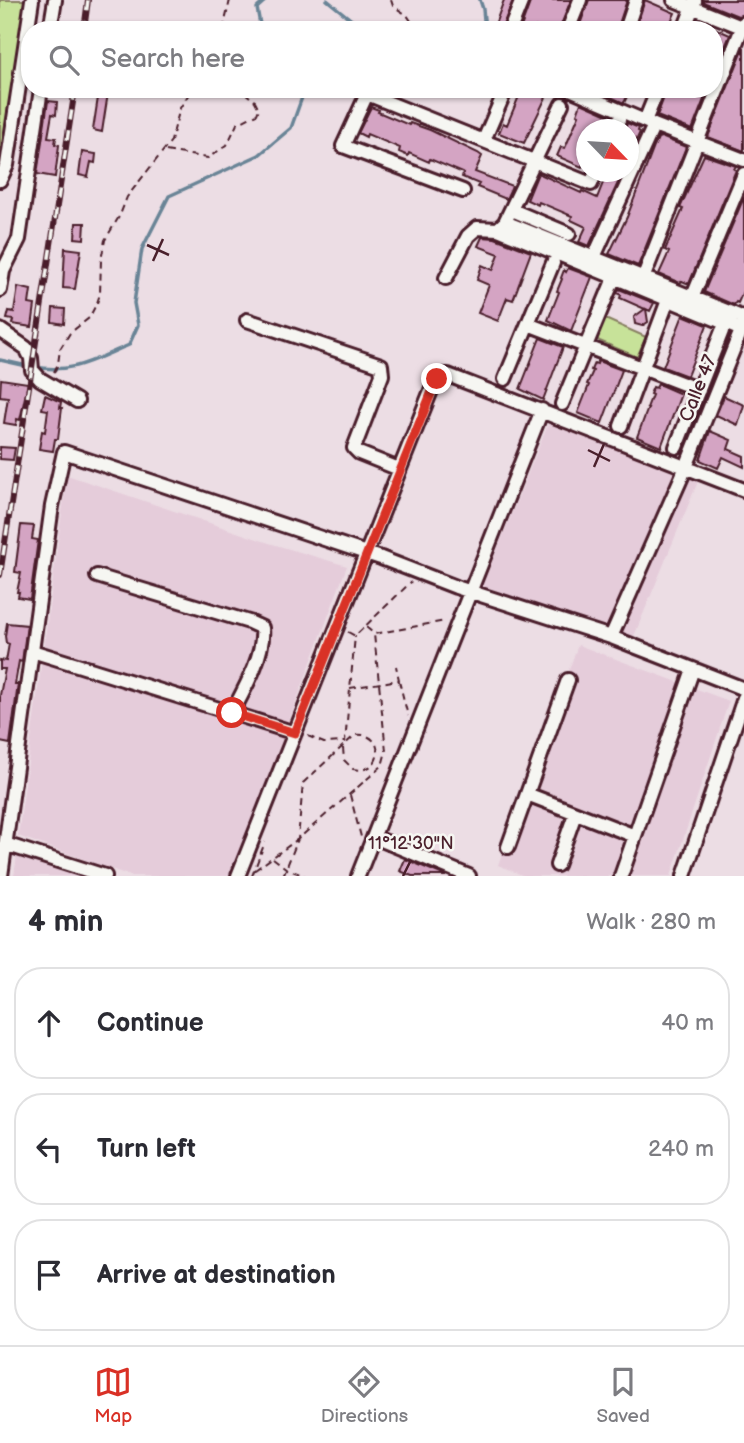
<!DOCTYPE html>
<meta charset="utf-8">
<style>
:root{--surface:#fff;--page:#f7f7f7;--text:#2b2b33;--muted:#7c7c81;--line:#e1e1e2;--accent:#d93025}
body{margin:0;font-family:"Balsamiq Sans",sans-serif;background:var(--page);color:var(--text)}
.compass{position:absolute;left:576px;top:119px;width:63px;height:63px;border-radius:50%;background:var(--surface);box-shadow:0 2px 5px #0004;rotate:115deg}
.stop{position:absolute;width:21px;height:21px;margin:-16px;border:5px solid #d93025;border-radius:50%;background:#fff}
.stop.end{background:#d93025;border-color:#fff;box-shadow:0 2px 7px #0008}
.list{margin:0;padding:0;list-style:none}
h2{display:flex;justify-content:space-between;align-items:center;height:91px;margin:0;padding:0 28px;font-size:30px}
h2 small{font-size:23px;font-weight:400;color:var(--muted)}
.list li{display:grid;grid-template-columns:46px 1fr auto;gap:21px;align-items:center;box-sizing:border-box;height:112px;margin:0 14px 14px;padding:0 14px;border:2px solid var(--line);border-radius:28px}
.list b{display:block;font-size:26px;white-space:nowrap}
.list em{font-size:23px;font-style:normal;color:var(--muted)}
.icon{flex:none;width:38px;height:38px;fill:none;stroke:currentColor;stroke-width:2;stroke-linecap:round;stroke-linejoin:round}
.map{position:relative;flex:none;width:744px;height:876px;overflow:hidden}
.search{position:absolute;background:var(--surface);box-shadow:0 2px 5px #0004;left:21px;right:21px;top:21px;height:77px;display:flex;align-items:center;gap:18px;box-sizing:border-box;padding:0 24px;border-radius:28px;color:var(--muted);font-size:26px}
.sheet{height:469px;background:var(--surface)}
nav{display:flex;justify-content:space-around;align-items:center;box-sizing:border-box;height:98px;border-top:2px solid var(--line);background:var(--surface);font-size:19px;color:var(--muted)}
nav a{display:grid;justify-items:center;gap:4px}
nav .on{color:var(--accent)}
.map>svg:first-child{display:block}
.built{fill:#e5ccda}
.green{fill:#c7e299;stroke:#888062;stroke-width:2}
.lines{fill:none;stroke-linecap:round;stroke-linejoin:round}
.stream{stroke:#698496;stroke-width:3.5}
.building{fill:#d4a4c3;stroke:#4a1f2b;stroke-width:2}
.minor-casing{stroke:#4a1f2b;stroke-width:18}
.path{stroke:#4a1f2b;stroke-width:2;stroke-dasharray:7 5;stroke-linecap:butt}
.minor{stroke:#f6f6f2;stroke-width:12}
.rail-casing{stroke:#4a1f2b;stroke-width:6}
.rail{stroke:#f6f6f2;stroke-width:3.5;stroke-dasharray:10;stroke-linecap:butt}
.route{stroke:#d93025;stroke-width:9}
.ticks{fill:none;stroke:#4a1f2b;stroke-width:2.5}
.labels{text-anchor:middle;stroke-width:5;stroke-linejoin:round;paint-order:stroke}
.street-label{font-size:19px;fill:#4a1f2b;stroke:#f6f6f2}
.ticks-label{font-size:18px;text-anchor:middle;fill:#4a1f2b;stroke:#f6f6f2;stroke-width:5;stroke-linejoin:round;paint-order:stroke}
</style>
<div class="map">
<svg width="744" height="876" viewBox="0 0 744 876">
<rect width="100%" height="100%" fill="#ecdde4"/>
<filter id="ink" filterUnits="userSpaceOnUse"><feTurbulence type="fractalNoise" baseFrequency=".0143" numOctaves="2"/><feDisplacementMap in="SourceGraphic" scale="14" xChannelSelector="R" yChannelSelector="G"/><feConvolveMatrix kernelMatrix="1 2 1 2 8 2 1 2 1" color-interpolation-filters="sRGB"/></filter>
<g filter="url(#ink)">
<path class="built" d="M549,422l150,57 -67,162 -150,-55z
M67,475l202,68 78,23 -116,310h-100l-113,-40z
M578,645l151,56 -58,175h-147l-26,-11z
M17,855l72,21h-75z"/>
<path class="green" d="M0,0h30l-30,165z
M603,318l43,19 -9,20 -42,-18z"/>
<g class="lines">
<path class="stream" d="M327,0l37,30
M480,0l3,9 2,21
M261,30l-4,-22 9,-8
M0,360l27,6
M35,367c38,7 60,-8 94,-22l9,-20 -4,-22 8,-54 27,-53 90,-41 32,-27 14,-39"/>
</g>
<path class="building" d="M504,0h9l-12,30h-8z
M531,0h40l-12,30h-17l-6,-3 -1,3h-15z
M589,0h38l-10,30h-39z
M645,0l30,13 -8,17h-32z
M704,0h40v14l-6,2 -35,-14z
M714,28l16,7 -16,39z
M744,47v104l-36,-14z
M522,89h28l-26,54 -25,-10 4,-10 4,2z
M593,89h55l-3,8 -15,-7 -6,13z
M667,89h41l-16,41 -35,-14z
M99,91l9,2 -6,39 -9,-2z
M48,101l9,1 -1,13 -4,-1 -4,23 8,1 -1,6 4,1 -4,32 -18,-3z
M581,103l27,12 -9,15h-13v33l-2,-1 -2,5 -25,-11 4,-9 4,1 14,-33 -2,-1z
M371,107l8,3 -1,2 31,13 1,-2 20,7 48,23 4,3 -7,16 37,14 -6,13 -29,-12 2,-3 -17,-7 1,-4 -33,-14 -1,3 -20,-9 -1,3 -9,-4 1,-4 -33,-14 -1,3 -8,-4z
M627,123l12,5 -1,3 2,1 -11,26 -1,-28h-3z
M661,137l25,10 -48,119 -29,-12 18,-37 27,-70 4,-9z
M82,152l14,2 -1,9 -4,-1 -3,15 -9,-2z
M704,155l32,11 -2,3 2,1 -47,114 -7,-3 -2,2 -21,-9 10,-22 -4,-2 18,-41 -3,-1z
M612,172h11l-34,74 -10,-4 7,-15 -15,-7 1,-4 -33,-14 -1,3 -11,-5 11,-27 43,20 1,-2 15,7 10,-25 4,2z
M744,197v92l-6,14 -2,-1 -2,3 -30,-13z
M76,223h9l-1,16 -9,-1z
M482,237l13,1 36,14 -18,48 -6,-2 -9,23 -20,-8 11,-28 -12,-5 5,-15 11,5 6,-16 -21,-8z
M65,248l16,2 -6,39 -12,-1z
M568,268l24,9 -21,54 -23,-11 11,-28 -2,-1 5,-12 -1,-1 3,-8 2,2z
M18,287l13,3 -2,14 6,1 -3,22 -20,-3 1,-4 -6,-1 2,-8 5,1z
M619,289l35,14 -4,8 -4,-2 2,13 -6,4 -7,-2 -1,-7 11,-8 -25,-11 1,-3 -4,-2z
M53,308l12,1 -1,15 -12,-2z
M683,315l24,10 -20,51 -24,-9z
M540,338l23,9 -20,53 -23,-11z
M598,361l24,9 -20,53 -24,-10 11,-28 -2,-1 6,-13 -2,-1 3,-7 3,1z
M1,379l27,4 -8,37 -3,-1 -1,6 -12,-2 4,-26 -8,-1z
M658,384l23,10 -20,53 -24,-10 11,-29h-1l5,-13 -2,-1 3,-7 3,1z
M45,395l16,7 -1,6h2l-4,31h-3l-2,12 -14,-2 3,-18 3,1 3,-22 -6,-1z
M724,396l20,9 -6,20 -22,-10z
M710,431l21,9 -3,9 16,7v11l-21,-10 -5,11 -18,-8z
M0,447l15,1 -2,12 -13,-1z
M21,525l13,1 -2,13 6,1 -8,59 -12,-2 1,-5h-2l4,-19 -6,-1z
M7,623l20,2 -5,37 -3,-1 -4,23h3l-8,60 -10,-2v-47l5,-26h-5v-9l6,1 3,-17 -3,-1 -1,-7z
M405,859l41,17h-34l-12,-5z"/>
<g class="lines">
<defs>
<path id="minor" d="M674,0l70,28
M50,30l5,-30
M510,30l12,-30
M568,30l12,-30
M626,30l10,-30
M684,30l11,-29
M570,89l84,36 90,35
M645,121l13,-32
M615,130l4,-10
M484,140l22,-51
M0,180l7,-15 25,-165
M463,191l-120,-45 24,-52 224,90 5,-12
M512,210l57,24
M505,222l239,96
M498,229l246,102
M594,257l60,-132
M644,276l100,-253
M446,278l22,-42 9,-8 21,1 7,-7 57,-118
M0,290l3,-19 16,-32 22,-150
M690,303l54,-129
M247,320l134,45 1,10 -28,73 5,5 40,16
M528,324l171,66
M0,330l26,18 5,10 1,12 8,9 37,22
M505,379l48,-116
M562,404l55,-133
M621,426l50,-134
M676,447l46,-116
M97,576l152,46 13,6c3,26 -18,62 -30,85l63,20
M611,637l75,-170 58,-144
M32,651l200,62
M527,794l41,-114
M374,837l95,39
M5,844l100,32
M508,847l19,-53 108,42
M557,865l18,-51
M1,876l51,-370 12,-54 317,106 75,29 155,50 133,52
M238,876l196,-493 6,-7 8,-1 296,115
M358,876l184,-466
M621,876l72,-207
M684,876l60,-178"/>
</defs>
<use href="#minor" class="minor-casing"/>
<path class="path" d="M391,0l2,6 14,9 10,15
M223,30l7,-30
M166,151l42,7 19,-13 10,-21 20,-10 2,-5 -4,-8 -15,-12
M54,372l4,-8 2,-15 10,-16 19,-15 8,-15 3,-9 1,-34 4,-20 15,-25 7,-18 44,-56 9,-33 12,-19
M366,627l8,7 71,-13
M348,632l7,4 56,-54
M399,681l9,35
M350,688l49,-8 -3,-14
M308,736l16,7 21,-1 10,-106
M350,795l11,42
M273,858l14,11 18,7
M255,870l43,-31 84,-73 4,-15 -12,-117
M252,876l13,-34
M283,876l15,-37 5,-56 52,-48c32,-4 29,41 -2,34l-9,-9 -1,-12"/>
<use href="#minor" class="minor"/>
<defs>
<path id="rail" d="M84,30l4,-30
M0,575l75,-486"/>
</defs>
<use href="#rail" class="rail-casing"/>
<use href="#rail" class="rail"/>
</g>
</g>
<g class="lines" filter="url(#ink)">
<path class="route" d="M232,713l63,20 142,-354"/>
</g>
<path class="ticks" d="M147,245l22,10M153,261l10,-22M588,450l22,11M594,467l10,-23M403,876l8,-16"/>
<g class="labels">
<g class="street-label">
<text transform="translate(697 388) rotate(-68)" y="7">Calle 47</text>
</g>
</g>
<g class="ticks-label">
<text x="411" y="849">11°12'30"N</text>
</g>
</svg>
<svg class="compass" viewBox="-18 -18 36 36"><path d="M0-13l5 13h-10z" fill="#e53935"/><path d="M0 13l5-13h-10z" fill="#7c7c81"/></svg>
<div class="stop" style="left:232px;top:713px"></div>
<div class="stop end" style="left:437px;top:379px"></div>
<div class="search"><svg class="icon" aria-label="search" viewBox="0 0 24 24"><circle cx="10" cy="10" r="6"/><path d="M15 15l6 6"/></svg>Search here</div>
</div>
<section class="sheet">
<h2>4 min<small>Walk · 280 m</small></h2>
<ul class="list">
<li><svg class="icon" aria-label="ahead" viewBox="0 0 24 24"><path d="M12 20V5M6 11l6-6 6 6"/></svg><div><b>Continue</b></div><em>40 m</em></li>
<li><svg class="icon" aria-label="left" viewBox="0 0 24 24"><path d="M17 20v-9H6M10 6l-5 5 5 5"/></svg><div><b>Turn left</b></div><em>240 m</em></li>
<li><svg class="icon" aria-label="arrive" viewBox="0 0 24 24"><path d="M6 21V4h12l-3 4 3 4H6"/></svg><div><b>Arrive at destination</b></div></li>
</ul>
</section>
<nav>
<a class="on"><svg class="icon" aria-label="map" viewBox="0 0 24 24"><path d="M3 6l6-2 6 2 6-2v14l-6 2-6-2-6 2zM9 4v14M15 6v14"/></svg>Map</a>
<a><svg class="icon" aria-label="directions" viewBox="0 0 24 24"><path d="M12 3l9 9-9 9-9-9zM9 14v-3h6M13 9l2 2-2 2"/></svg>Directions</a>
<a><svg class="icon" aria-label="saved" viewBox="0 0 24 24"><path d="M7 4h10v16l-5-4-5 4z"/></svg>Saved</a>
</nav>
